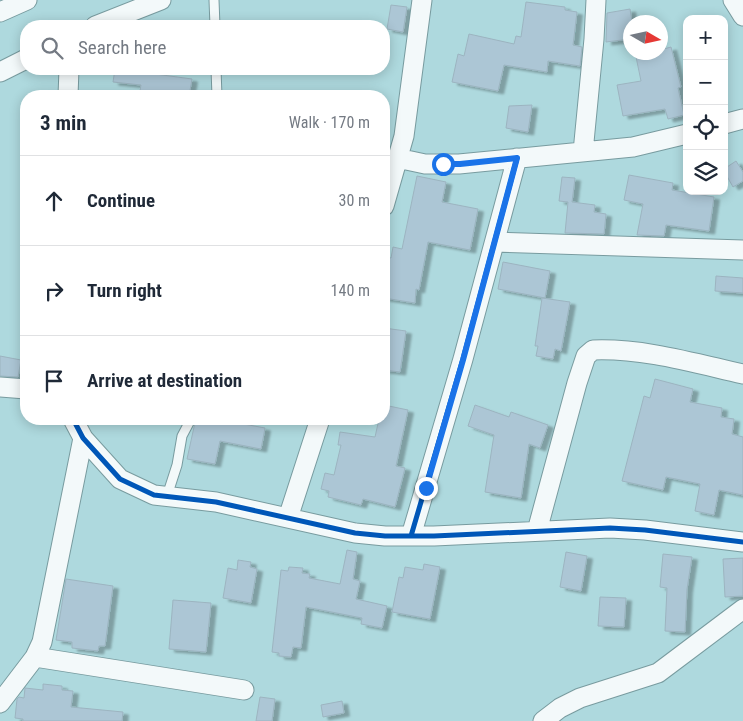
<!DOCTYPE html>
<meta charset="utf-8">
<style>
:root{--surface:#fff;--page:#f2f2f3;--text:#1f2937;--muted:#747a83;--line:#e0e1e3}
body{margin:0;font-family:"Roboto Condensed",sans-serif;background:var(--page);color:var(--text)}
.controls{position:absolute;right:15px;top:15px;display:grid;overflow:hidden;border-radius:10px;box-shadow:0 2px 12px #0003}
.controls button{width:45px;height:45px;display:grid;place-items:center;padding:0;border:0;border-bottom:1px solid var(--line);background:var(--surface);color:var(--text);font:25px sans-serif}
.compass{position:absolute;left:623px;top:15px;width:45px;height:45px;border-radius:50%;background:var(--surface);box-shadow:0 2px 12px #0003;rotate:99deg}
.stop{position:absolute;width:15px;height:15px;margin:-11px;border:4px solid #1a73e8;border-radius:50%;background:#fff}
.stop.end{background:#1a73e8;border-color:#fff;box-shadow:0 1px 5px #0008}
.list{margin:0;padding:0;list-style:none}
h2{display:flex;justify-content:space-between;align-items:center;height:65px;margin:0;padding:0 20px;font-size:21px}
h2 small{font-size:16px;font-weight:400;color:var(--muted)}
.list li{display:grid;grid-template-columns:32px 1fr auto;gap:15px;align-items:center;box-sizing:border-box;height:90px;padding:0 20px;border-top:1px solid var(--line)}
.list b{display:block;font-size:19px;white-space:nowrap}
.list em{font-size:16px;font-style:normal;color:var(--muted)}
.icon{flex:none;width:28px;height:28px;fill:none;stroke:currentColor;stroke-width:2;stroke-linecap:round;stroke-linejoin:round}
.map{position:relative;flex:none;width:743px;height:721px;overflow:hidden}
.search{position:absolute;background:var(--surface);box-shadow:0 2px 12px #0003;left:20px;top:20px;width:370px;height:55px;display:flex;align-items:center;gap:12px;box-sizing:border-box;padding:0 18px;border-radius:20px;color:var(--muted);font-size:19px}
.panel{position:absolute;background:var(--surface);box-shadow:0 2px 12px #0003;left:20px;top:90px;width:370px;height:335px;border-radius:20px}
.map>svg:first-child{display:block}
.building{fill:#acc6d5;stroke:#9cb4c0;filter:url(#shadow)}
.lines{fill:none;stroke-linecap:round;stroke-linejoin:round}
.service-casing{stroke:#789b9f;stroke-width:11}
.minor-casing{stroke:#789b9f;stroke-width:21}
.service{stroke:#f3f9fa;stroke-width:9}
.minor{stroke:#f3f9fa;stroke-width:19}
.cycleway-casing{stroke:#f5fcfd;stroke-width:8}
.cycleway{stroke:#0057b8;stroke-width:5}
.route{stroke:#1a73e8;stroke-width:6}
</style>
<div class="map">
<svg width="743" height="721" viewBox="0 0 743 721">
<defs>
<filter id="shadow"><feDropShadow dx="5.5" dy="3" stdDeviation="1" flood-color="#0004"/></filter>
</defs>
<rect width="100%" height="100%" fill="#aed9de"/>
<path class="building" d="M526,2l39,5v3l12,2 -4,33 9,2 -2,19 -32,-5 -1,11 -43,-7 -6,26 -46,-9 6,-28 6,2 5,-22 45,10 2,-8 5,1z
M391,5l16,2 -4,25 -16,-3z
M630,9l2,13h-2v17l-24,3 1,-29z
M671,47l10,40 -3,1 6,27 -16,4 -3,-10 -42,7 -6,-31 24,-4 -6,-29h25v-2z
M115,69h18v2l59,8 -3,17h-50l2,-11 -28,-3z
M532,105l-4,27 -22,-4 3,-22z
M736,161l7,11v9l-10,6 -9,-16v-2z
M629,175l44,8 -1,7 42,7 -5,34 -43,-6 -2,11 -27,-1 6,-31 -19,-4z
M417,176l29,6 -4,20 36,7 -8,41 -42,-8 -9,48 -3,-1 -1,14 -31,-5v-25l3,-16 4,1 2,-11 9,2z
M562,177l13,1 -3,24 23,3 -1,7 12,2 -2,20 -39,-1 3,-31 -9,-1z
M503,262l47,9 -5,27 -47,-9z
M716,276l27,2v15l-28,-2z
M542,298l28,4 -9,49 -6,-2 -2,10 -17,-3 2,-10h-3z
M384,328l22,3 -6,41 -16,-2z
M0,356l21,4 -3,17 -18,-1z
M655,379l38,10 -3,13 32,6 -1,9 13,2 -2,15 11,3v58l-24,-5 -5,25 -19,-4 5,-27 -34,-7 -3,13 -41,-9 22,-85 6,2z
M384,405l24,5 -12,56 9,2 -10,39 -32,-8 -2,6 -33,-8 1,-6 -8,-2 4,-16 9,2 7,-30h-3l2,-13 35,5 4,-18h5z
M475,405l34,12 2,-5 37,13 -8,23 -11,-4 -8,54 -36,-6 9,-57 -26,-9z
M197,419h20l48,9 -4,21 -41,-8 -5,23 -28,-5 7,-32z
M347,550l10,2 -4,27 7,2 -4,18 31,7 -5,22 -21,-4 1,-6 -56,-11 -5,41 -8,-1 -2,10 -12,-1v-3l-7,-1 9,-82 7,1 1,-4 14,1 -1,5 8,1 -1,4 31,6z
M566,552l21,4 -6,35 -21,-4z
M663,554l29,3 -5,32 -2,43 -20,-1 2,-43 -7,-1z
M743,558v38l-18,1 -2,-38z
M238,560l13,2 -1,5 7,2 -6,34 -28,-5 5,-30 9,2z
M424,564l16,3 -10,52 -38,-7 7,-35 4,1 2,-11 18,3z
M66,579l47,7 -8,60h-6l-1,5 -26,-3v-6l-16,-2z
M600,597l26,1 -2,29 -26,-1z
M173,600l38,3 -5,49 -37,-3z
M43,684l19,2v4l11,1 -2,16 52,5 -1,9h-99v-2l-8,-1 2,-19 2,-2 5,1 1,-10 18,2z
M260,697l15,2 -3,22h-16z
M342,701l2,12 -21,4 -2,-12z"/>
<g class="lines">
<defs>
<path id="service" d="M214,0l1,26
M216,69l1,27
M167,496l10,-31 5,-29 9,-17"/>
<path id="minor" d="M733,0l10,16
M0,12l27,-12
M95,26l66,-26
M0,72l26,-13
M68,96l1,-27
M724,124l19,-5
M583,152l11,-113 2,-39
M397,158l28,6h34l174,-17 54,-13
M384,206l20,-70 18,-136
M495,242l248,8
M0,387l26,2
M73,419l10,19 37,41 34,16 62,7 139,31 30,3h49l176,-8 35,2 98,12
M288,518l32,-99
M537,531l40,-148 9,-27 7,-6c50,-2 101,13 150,24
M411,536l52,-177 54,-201
M35,657l209,33
M0,703l35,-46 7,-15 41,-204
M543,721l17,-13 20,-10 78,-25 85,-64"/>
</defs>
<use href="#service" class="service-casing"/>
<use href="#minor" class="minor-casing"/>
<use href="#service" class="service"/>
<use href="#minor" class="minor"/>
<defs>
<path id="cycleway" d="M73,419l10,19 37,41 34,16 62,7 139,31 30,3h49l176,-8 35,2 98,12
M411,536l52,-177 54,-201"/>
</defs>
<use href="#cycleway" class="cycleway-casing"/>
<use href="#cycleway" class="cycleway"/>
</g>
<g class="lines">
<path class="route" d="M426,488l37,-128 54,-202 -57,6h-17"/>
</g>
</svg>
<div class="controls">
<button>+</button>
<button>−</button>
<button><svg class="icon" aria-label="locate" viewBox="0 0 24 24"><circle cx="12" cy="12" r="6"/><path d="M12 2v4M12 18v4M2 12h4M18 12h4"/></svg></button>
<button><svg class="icon" aria-label="layers" viewBox="0 0 24 24"><path d="M12 4l9 5-9 5-9-5zM3 14l9 5 9-5"/></svg></button>
</div>
<svg class="compass" viewBox="-18 -18 36 36"><path d="M0-13l5 13h-10z" fill="#e53935"/><path d="M0 13l5-13h-10z" fill="#747a83"/></svg>
<div class="stop" style="left:443px;top:164px"></div>
<div class="stop end" style="left:426px;top:488px"></div>
<div class="search"><svg class="icon" aria-label="search" viewBox="0 0 24 24"><circle cx="10" cy="10" r="6"/><path d="M15 15l6 6"/></svg>Search here</div>
<section class="panel">
<h2>3 min<small>Walk · 170 m</small></h2>
<ul class="list">
<li><svg class="icon" aria-label="ahead" viewBox="0 0 24 24"><path d="M12 20V5M6 11l6-6 6 6"/></svg><div><b>Continue</b></div><em>30 m</em></li>
<li><svg class="icon" aria-label="right" viewBox="0 0 24 24"><path d="M7 20v-9h11M14 6l5 5-5 5"/></svg><div><b>Turn right</b></div><em>140 m</em></li>
<li><svg class="icon" aria-label="arrive" viewBox="0 0 24 24"><path d="M6 21V4h12l-3 4 3 4H6"/></svg><div><b>Arrive at destination</b></div></li>
</ul>
</section>
</div>
